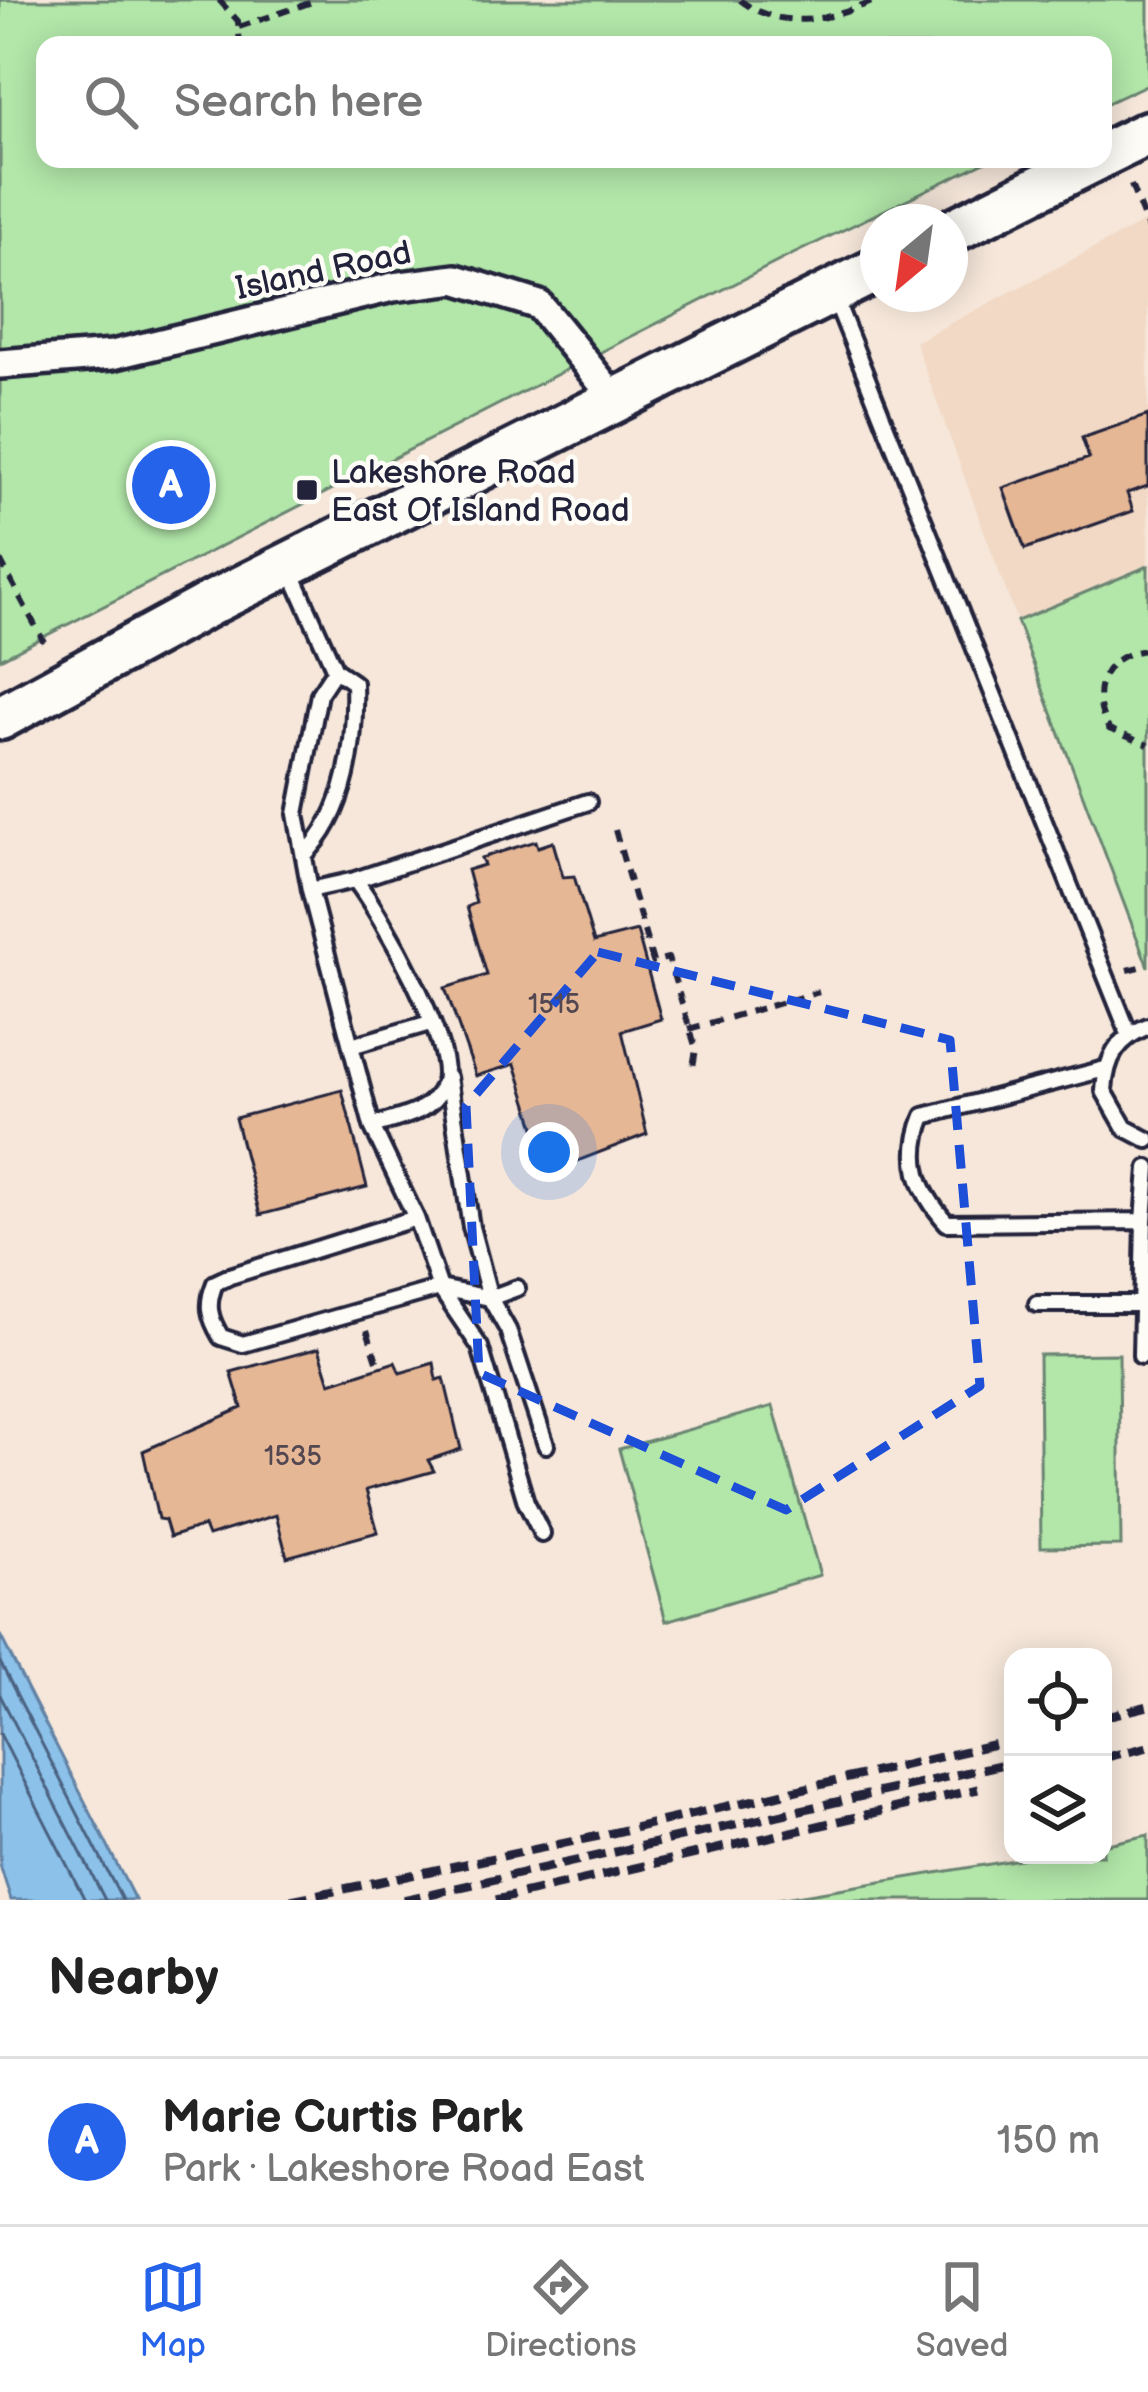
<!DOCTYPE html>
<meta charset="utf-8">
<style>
:root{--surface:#fff;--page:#f2f2f2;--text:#222;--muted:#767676;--line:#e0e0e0;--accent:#2563eb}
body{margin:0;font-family:"Balsamiq Sans",sans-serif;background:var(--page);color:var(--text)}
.controls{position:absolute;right:36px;bottom:36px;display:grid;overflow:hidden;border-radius:24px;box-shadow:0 6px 30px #0003}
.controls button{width:108px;height:108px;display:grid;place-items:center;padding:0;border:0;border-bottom:3px solid var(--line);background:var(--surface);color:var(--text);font:60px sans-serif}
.compass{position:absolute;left:860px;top:204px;width:108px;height:108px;border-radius:50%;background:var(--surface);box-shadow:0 6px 30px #0003;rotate:209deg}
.you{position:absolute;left:549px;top:1152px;width:42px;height:42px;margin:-30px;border:9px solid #fff;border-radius:50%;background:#1a73e8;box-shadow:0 0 0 18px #1a73e833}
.badge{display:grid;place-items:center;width:78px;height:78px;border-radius:50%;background:var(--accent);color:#fff;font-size:39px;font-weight:700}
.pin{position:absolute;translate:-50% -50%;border:6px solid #fff;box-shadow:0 3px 12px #0006}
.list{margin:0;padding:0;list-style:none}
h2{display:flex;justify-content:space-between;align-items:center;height:156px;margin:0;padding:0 48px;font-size:51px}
h2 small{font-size:39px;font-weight:400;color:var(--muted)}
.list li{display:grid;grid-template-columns:78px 1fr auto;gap:36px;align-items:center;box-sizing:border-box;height:168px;padding:0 48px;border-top:3px solid var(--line)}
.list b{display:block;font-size:45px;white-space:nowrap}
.list p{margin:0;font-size:39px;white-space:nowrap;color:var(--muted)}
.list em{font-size:39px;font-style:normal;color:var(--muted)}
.icon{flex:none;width:66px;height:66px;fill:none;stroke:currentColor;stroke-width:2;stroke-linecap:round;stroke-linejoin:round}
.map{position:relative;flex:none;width:1148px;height:1900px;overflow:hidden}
.search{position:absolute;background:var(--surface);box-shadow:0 6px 30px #0003;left:36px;right:36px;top:36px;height:132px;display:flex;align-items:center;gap:30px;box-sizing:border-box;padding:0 42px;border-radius:24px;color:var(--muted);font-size:45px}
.sheet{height:324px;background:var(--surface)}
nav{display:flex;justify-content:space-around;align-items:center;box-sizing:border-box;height:168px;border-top:3px solid var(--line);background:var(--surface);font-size:33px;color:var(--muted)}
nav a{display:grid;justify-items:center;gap:6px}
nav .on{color:var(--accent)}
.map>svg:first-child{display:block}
.built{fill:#f1d9c5}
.green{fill:#b2e7a9;stroke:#6a8472;stroke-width:3}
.water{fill:#8cc2ea;stroke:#6282a4;stroke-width:3}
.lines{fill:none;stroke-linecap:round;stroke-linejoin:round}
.shore{stroke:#4c6281;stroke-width:3}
.building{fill:#e5b795;stroke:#22223b;stroke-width:3}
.service-casing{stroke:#22223b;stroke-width:22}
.minor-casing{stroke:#22223b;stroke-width:36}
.primary-casing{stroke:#22223b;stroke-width:51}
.path{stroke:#22223b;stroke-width:6;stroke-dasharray:12 9;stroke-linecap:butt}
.service{stroke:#fdfcf7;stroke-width:14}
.minor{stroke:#fdfcf7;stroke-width:27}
.primary{stroke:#fdfcf7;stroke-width:42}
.rail{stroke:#22223b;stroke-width:9;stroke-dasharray:18 9;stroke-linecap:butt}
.marked{fill:none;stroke:#1d4ed8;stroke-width:9;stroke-dasharray:24 15;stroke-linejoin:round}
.poi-dot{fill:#22223b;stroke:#fdfcf7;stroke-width:4.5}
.labels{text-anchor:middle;stroke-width:9;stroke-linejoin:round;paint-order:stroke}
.number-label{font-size:27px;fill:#534752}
.street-label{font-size:33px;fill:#22223b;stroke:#fdfcf7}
.poi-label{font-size:33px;fill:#22223b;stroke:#fdfcf7;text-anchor:start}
</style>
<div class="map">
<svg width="1148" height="1900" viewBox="0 0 1148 1900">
<rect width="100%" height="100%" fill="#f6e7da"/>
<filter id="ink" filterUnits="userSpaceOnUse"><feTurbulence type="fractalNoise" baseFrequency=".00833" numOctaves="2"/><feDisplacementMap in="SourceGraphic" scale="24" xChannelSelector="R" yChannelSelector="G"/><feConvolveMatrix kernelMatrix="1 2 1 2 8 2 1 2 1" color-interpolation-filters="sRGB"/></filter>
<g filter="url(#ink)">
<path class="built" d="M1148,220v346l-131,55 -102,-279z"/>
<path class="green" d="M0,0h1148v84l-45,21v-60h-1058v114h946l-204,98 -787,402z
M1148,566v401l-131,-346z
M1119,1354l2,192 -80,1 -2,-192z
M773,1406l47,169 -154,46 -47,-172z
M1148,1835v65h-376l272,-45h59v-10z"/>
<path class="water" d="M0,1635l134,263 1,2h-124l-11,-35z"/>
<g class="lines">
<path class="shore" d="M0,1662l122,238
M0,1695l105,205
M0,1734l85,166"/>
</g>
<path class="building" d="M1148,415v71l-21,7 6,18 -108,38 -22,-61 86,-30 -7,-20z
M536,841l2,6 15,-5 10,35 11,-1 20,66 43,-11 24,88 -39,12 25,103 -72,28 -3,-5 -17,5 -10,-34 -9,2 -21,-66 -39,12 -31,-88 42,-13 -20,-68 9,-4 -9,-33 17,-5 -3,-7z
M342,1090l25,97 -107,28 -25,-97z
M319,1348l11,35 65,-21 5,11 34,-10 3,17 7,-2 17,71 -33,11 6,11 -68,19 12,42 -91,25 -11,-42 -68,21 -4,-10 -34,11 -5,-17 -7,-1 -15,-68 99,-43 -11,-36z"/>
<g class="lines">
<defs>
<path id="service" d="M834,296l295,738
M291,571l44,99 19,13c2,57 -7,132 -50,172
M335,670l-16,24 -23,120 14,76 62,236 44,92 24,70 40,59 46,155 16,32
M355,880l233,-78
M310,890l45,-10c25,32 103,169 88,205 -11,28 -45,33 -71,41
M1148,1026c-31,13 -42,32 -44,65l21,37 23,12
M351,1046l79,-23
M1105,1069l-181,47c-17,42 -7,74 23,107l197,-2 4,-53
M448,1077l23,150 19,71 27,-10
M416,1218l-186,58 -15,7c-9,22 -6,34 6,54l22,7 197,-56 50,10 18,32 38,115
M1037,1304h105
M1141,1356l3,-135"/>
<path id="minor" d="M0,364l112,-9 281,-68 63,-8 83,26 76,94"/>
<path id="primary" d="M1103,155l45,-22
M950,232l146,-73
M0,718l213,-116 665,-333"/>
</defs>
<use href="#service" class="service-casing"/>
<use href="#minor" class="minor-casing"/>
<use href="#primary" class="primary-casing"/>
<path class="path" d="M219,0l19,21 2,24
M740,0c41,32 92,20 136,0
M239,27l79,-27
M1131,185l17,44
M0,560l44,82
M1148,650c-45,3 -61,42 -39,79l39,16
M615,830l38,132 15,-4 28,91 -3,18
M1128,970l20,-5
M689,1029l130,-37
M367,1330l10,31"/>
<use href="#service" class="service"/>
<use href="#minor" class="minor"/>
<use href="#primary" class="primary"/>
<path class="rail" d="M1103,1717l45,-11
M1103,1758l45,-11
M291,1900l308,-64 414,-96
M403,1900l610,-138
M496,1900l482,-111"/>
</g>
</g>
<path class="marked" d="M598,952l352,88 30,346 -194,124 -307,-137 -13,-267z"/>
<rect class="poi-dot" x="295" y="478" width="24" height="24" rx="6"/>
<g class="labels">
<g class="number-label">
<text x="554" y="1013">1515</text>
<text x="293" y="1465">1535</text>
</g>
<g class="street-label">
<text transform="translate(323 269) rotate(-12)" y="12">Island Road</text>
</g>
<g class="poi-label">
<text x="331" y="483">Lakeshore Road<tspan x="331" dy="38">East Of Island Road</tspan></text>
</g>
</g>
</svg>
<div class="controls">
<button><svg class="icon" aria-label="locate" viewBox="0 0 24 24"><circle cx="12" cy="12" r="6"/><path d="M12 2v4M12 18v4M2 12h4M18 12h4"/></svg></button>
<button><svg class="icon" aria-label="layers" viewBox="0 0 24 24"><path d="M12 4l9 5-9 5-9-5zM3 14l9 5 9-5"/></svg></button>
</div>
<svg class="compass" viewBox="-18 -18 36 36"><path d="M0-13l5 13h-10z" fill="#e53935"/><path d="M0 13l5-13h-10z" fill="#767676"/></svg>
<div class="you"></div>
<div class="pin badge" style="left:171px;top:485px">A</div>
<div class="search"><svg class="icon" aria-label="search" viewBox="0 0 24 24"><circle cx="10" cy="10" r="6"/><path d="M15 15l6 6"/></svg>Search here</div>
</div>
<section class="sheet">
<h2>Nearby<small></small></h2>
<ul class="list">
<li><span class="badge">A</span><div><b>Marie Curtis Park</b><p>Park · Lakeshore Road East</p></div><em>150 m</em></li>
</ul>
</section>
<nav>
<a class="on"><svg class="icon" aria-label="map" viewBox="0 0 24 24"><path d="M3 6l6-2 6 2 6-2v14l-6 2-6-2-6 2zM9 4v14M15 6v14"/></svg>Map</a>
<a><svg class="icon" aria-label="directions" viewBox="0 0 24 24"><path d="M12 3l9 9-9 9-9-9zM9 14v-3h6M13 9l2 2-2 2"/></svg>Directions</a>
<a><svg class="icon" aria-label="saved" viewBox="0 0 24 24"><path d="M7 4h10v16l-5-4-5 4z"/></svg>Saved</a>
</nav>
